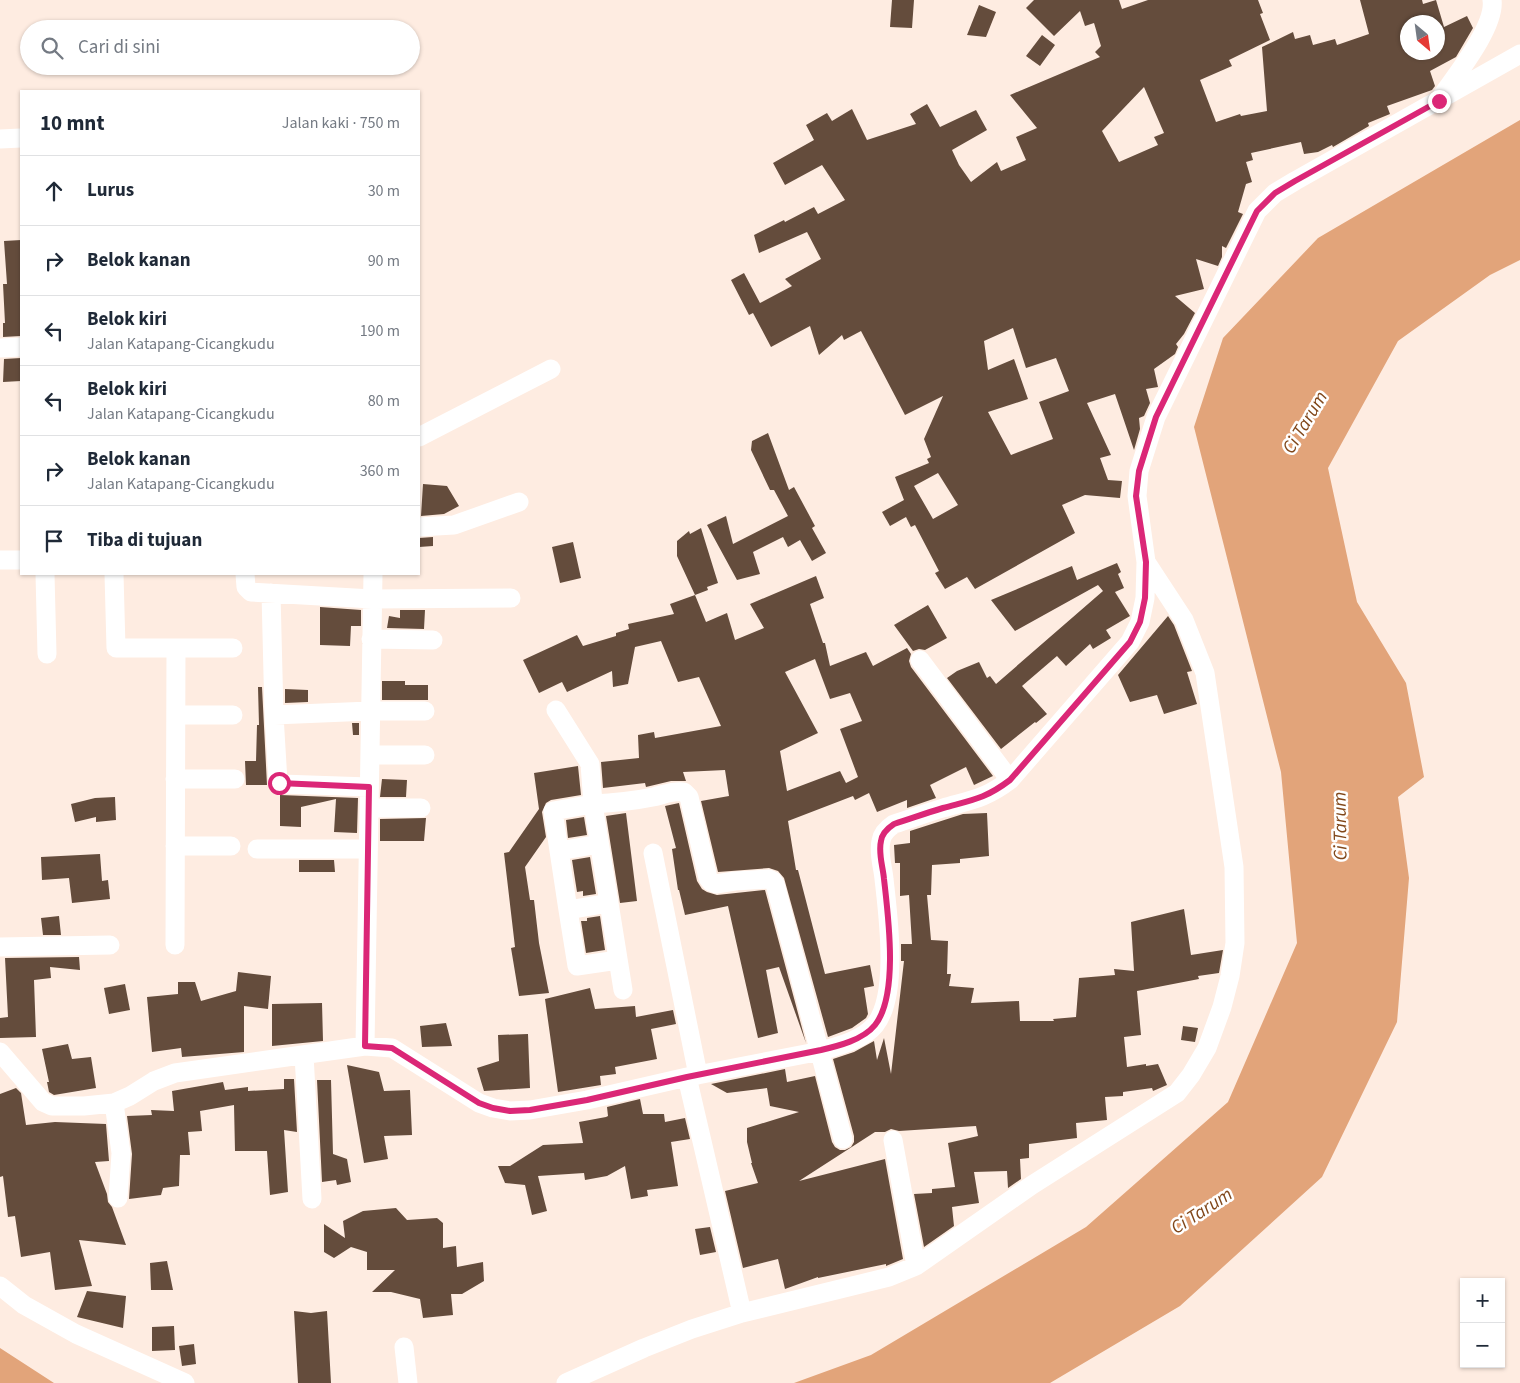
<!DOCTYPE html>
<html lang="id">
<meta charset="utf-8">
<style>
:root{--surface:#fff;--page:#f2f2f3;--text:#1f2937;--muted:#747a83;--line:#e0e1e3}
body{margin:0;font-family:"Source Sans 3",sans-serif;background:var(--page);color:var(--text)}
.controls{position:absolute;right:15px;bottom:15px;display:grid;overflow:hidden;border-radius:0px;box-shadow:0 1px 4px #0004}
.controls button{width:45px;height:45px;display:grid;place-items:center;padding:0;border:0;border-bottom:1px solid var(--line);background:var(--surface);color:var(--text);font:25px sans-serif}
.compass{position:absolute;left:1400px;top:15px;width:45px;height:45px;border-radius:50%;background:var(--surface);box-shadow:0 1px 4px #0004;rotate:151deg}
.stop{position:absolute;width:15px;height:15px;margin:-11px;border:4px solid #db2777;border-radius:50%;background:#fff}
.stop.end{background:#db2777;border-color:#fff;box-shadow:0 1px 5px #0008}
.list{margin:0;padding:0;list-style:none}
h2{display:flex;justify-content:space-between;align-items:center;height:65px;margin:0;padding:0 20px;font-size:21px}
h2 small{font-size:16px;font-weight:400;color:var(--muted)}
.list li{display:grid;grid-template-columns:32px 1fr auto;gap:15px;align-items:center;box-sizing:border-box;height:70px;padding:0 20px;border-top:1px solid var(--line)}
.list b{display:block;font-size:19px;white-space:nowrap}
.list p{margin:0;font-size:16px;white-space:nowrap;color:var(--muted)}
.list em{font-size:16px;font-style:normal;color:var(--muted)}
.icon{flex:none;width:28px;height:28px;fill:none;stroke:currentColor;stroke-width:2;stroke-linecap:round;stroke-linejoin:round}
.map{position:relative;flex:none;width:1520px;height:1383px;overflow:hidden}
.search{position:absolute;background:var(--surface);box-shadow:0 1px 4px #0004;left:20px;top:20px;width:400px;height:55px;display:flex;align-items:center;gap:12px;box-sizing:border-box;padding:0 18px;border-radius:28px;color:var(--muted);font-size:19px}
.panel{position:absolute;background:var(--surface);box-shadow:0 1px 4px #0004;left:20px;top:90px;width:400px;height:485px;border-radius:0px}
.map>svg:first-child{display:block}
.water{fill:#e2a47a}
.building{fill:#644c3c;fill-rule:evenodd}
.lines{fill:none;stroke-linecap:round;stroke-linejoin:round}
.minor{stroke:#fff;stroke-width:19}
.route{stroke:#db2777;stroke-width:6}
.labels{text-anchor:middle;stroke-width:5;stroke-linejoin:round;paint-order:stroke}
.water-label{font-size:19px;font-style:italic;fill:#81471a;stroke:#fff}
</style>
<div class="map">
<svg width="1520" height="1383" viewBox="0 0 1520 1383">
<rect width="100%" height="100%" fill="#feece1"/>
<path class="water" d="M1520,120v140l-30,15 -92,66 -70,127 29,134 49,81 18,94 -26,20 11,81 -12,144 -75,155 -142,129 -130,77h-256l77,-28 215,-128 142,-125 69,-159 -16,-171 -87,-345 29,-89 95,-100z
M0,1348l54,35h-54z"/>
<path class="building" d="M892,0h22l-2,28 -22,-1z
M1034,0h85l3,9 26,-9h110l5,13 -3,1 10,26 -41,20 3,6 -32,14 16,42 24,-8 1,2 26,-5 -5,-64 31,-15 2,7 15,-4 3,10 22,-6 2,6 32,-11 -9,-34h62l1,4 13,-4 8,27 23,-11 6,12 -17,29 -26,14 5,15 -3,4 -45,16 3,8 -22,9 1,3 -36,21 -1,-2 -14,7 -14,2 -3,-12 -50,11 2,7 -7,2 6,20 -6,2 -8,28 5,2 -17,34 -4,-2v11l-4,9 -22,-7 8,30 -29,7 20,17 -11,21 -8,10 2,3 -3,7 -21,15 4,18 -12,2 4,14 -6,13 -5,2 1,11 -6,21 -19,-56 -28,9 24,52 -11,3 8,22 14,1 -2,17 -35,-3 -23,10 13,28 -100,56 -8,-12 -22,12 -10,-16 4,-2 -24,-46 -4,2 -5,-10 -16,9 -8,-14 22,-12 -9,-23 34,-14 -2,-4 4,-2 -7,-18 19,-43 -38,19 -44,-84 -17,9 -2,-5 -23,20 -9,-29 -39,21 -18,-34 -4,2 -18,-35 13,-7 16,30 32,-17 -7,-7 36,-20 -14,-27 -48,21 -5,-18 30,-15 1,2 29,-15 4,7 27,-14 -23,-35 -37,20 -12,-22 41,-23 -8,-15 21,-12 5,8 20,-12 15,31 49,-16 -6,-10 17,-10 13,23 36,-17 11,20 -35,20 7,15 12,17 26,-20 4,9 25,-11 -10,-23 21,-9 -27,-33 90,-38 -5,-5 6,-6 -7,-23 -9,3 -5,-15 -26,25 -28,-28zM1428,18l3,4h7v30h-30v-30h7zM1144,87l20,46 -10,4 4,8 -39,17 -17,-31zM1013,328l13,40 30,-10 13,33 -30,11 14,37 -42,16 -23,-43 40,-13 -14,-40 -26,11 -4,-29zM938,473l20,32 -25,14 -19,-33z
M979,5l17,7 -10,25 -19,-2z
M1042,35l13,10 -15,21 -14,-10z
M21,240v96l-18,1v-14h2l-2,-39h4l-3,-43z
M21,358v23l-18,1 1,-23z
M768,433l21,57 5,-3 21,39 -3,2 14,25 -14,8 -12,-21 -12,7 -5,-10 -30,15 7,22 -23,6 -30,-55 19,-9 7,28 55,-28 -14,-26h-4l-19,-40 1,-9z
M423,484l24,2 12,20 -15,8 -23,2z
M701,528l17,55 -11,4 1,3 -13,5 -18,-39v-15l12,-10 1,3z
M433,537v9l-14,1v-9z
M573,542l8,36 -21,5 -8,-36z
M1117,563l4,9 -3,2 6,14 -9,4 15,24 -24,14 5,8 -18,11 -3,-5 -24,22 -9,-10 -35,30 25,28 -11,9 -1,-1 -34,27 -54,-71 10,-7 22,-9 8,16 3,-2 6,8 107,-93 -5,-6 -83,46 -24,-31 81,-34 5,14z
M816,576l8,22 -14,6 13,39h2l5,23 36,-14 7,14 34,-18 4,6 -2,7 2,6 82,109 -19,9 -8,-18 -36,18 6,13 -29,10v-8l-30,12 -8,-19 -14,7 -2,-4 -65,25 8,49h2l27,104 45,-9 4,21 -10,2 4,26 -2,4 -14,10 -24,9 -44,-159 -6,-7 -9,-3 -51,4 -17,-71 28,-5 -4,-26 -42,2 3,9h-15l-25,6 -1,-4 -42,5 -2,-26 38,-4 -1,-23 16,-3 1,6 66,-12 -22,-49 -21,5 -17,-41 -26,6 -7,37 -15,3 -1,-16 -45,21 -5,-10 -23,11 -16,-33 54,-25 6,11 33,-10v-3l13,-4 -1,-5 46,-10 -4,-10 25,-9 11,27 21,-9 8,27 29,-12 -14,-24zM815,659l15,40 20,-6 12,28 -22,8 18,48 -12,6 -6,-12 -53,20 -7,-40 38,-18 -33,-61z
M928,605l19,33 -22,12 -6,-1 -6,2 -19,-26z
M320,607l41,3v16h-10l-1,20 -30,-1z
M400,610h25l-1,19 -37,-1 2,-12 11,2z
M1168,616l6,9 18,46 -5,1 10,32 -33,10 -7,-19 -27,7 -12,-27z
M382,681h23v4h23v15h-46z
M258,687h4l5,98h-21l-1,-24h11l1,-36h2z
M285,689l23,1v12l-23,1z
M352,723h7v12h-6z
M578,766l3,29 -30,5 -5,3 -4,9 4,25 -21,30 5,33h4l5,43 10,50 -30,3 -8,-48 4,-1 -11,-94 5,-1 30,-43 -5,-36z
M382,779l25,1 -1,17h-26z
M280,795l78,3 -1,35 -23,-1 2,-33 -35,8v20l-21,-1z
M115,797l1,23 -20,2v-5l-21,5 -4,-18 24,-6z
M679,803l18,78 5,8 5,3 10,3 48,-5 41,153 -27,-76 -13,3 12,63 -20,5 -30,-132 -43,9 -6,-25h-1l-6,-41 4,-1 -11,-42z
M626,813l11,88 -17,2 -14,-87z
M987,813l2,43 -29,3v4l-28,2 -1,30h-4l4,45 17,1 -1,33h4l-2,12 25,2 -3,15 48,-2 1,20h34l-1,-2 23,-2 3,-39 36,-3 -1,-6 20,2 -3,-49 53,-13 7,46 32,-5 -4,23 -21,3 1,3 -62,12 4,44 -17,2 3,30 19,-3v2l12,-2 9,21 -14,6 -1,-3 -29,4v4l-18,1 2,23 -31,3 1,15 -48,6v14l-9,1 1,20 -13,9 -1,-17 -33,1 5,31 -27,4 2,19 -30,21 -10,-53 18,-1v-4l23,-2 -7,-44 30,-7 -2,-10 -77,5 -8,-2 -6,3h-10l-76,49 86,-22 18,100 -17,7v-2l-68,14v-1l-33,12 -7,-30 -35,9 -18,-77 33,-8 -7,-20h1l-5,-21v-14l52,-16 -29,-6 -3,-18 -40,5 -16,-9 74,-15 2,13 28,-6 17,66 3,5 5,3h5l6,-3 3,-5v-6l-21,-77 21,-7 20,-11 3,19 7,-22 7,36 13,-113h-3v-17h11l-3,-49 -9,1v-33h-5l-1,-18 16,-2v-12l53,-17z
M584,817l3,18 -19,3 -2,-18z
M426,818l-2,23h-44v-22z
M100,854l2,27 6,-1 2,19 -38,4 -3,-25 -27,2 -1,-23z
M590,857l6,37 -13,2v-5l-6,1 -5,-32z
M299,860h35l1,12h-36z
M59,916l2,19h-18l-2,-17z
M600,916l5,34 -19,3 -5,-32h6v-3z
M79,957l1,13 -30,-3 1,11 -17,2 2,57 -36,1v-20l8,-1 -3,-59z
M238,972l33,4 -3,33 -24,-3v46l-62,5 -1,-9 -29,4 -5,-55 31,-3v-12h17l6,19 35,-10z
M125,984l5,26 -21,4 -5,-26z
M590,988l5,21 40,-3 1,11 37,-7 3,14 -25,5 6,30 -42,8 1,7 -16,2 1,9 -43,7 -13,-93z
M322,1003l1,38 -51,5v-42z
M446,1023l6,23 -30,1 -2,-21z
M1183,1026l15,2 -3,14 -14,-2z
M528,1034l2,54 -46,3 -7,-23 22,-7 -1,-26z
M68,1044l4,15 19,-2 5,31 -42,7 -5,-3 -2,-10h2l-7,-33z
M347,1065l32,7 5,19 26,-1 2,45 -28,1 4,23 -24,4z
M284,1079h10l3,53 -13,-2 4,62 -18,3 -3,-44h-32l-1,-46 -34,6 2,20 -14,1 2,23h-10l-1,31 -16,2 -2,7 -32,4 3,-45 -5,-38 25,-1 -1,-5 23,1 -2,-20 51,-9 2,8 23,-3v4l36,-2z
M317,1080h14l2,74 14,5 4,23 -14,3 -1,-5 -14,2z
M16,1088l5,5 5,32 29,-3 51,2 3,37 -14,1 12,32 1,8 4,5 14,38 -47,-5 13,46 -37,4 -5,-38 -29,5 -6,-41 -7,1 -5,-41 -3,1v-83z
M640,1099l3,15h21l1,8 20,-4 5,21 -19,3 7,44 -31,4 1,6 -17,3 -6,-33 -18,10 -22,4 -1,-7 -46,3 9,35 -15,4 -7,-30 -20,-2 -7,-17h12l33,-21 40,-2 -4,-21 27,-5 2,-1 -1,-9z
M396,1208l11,12 30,-2 6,5v25l13,-2 1,21 26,-5 1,19 -22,13h-11l2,21 -30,3 -3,-19 -29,-7h-19l23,-22h-28v-18l-16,-5 -17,11 -10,-6v-28l21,14 -2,-17 20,-10z
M710,1227l6,25 -16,3 -5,-26z
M167,1261l6,29h-22l-1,-27z
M87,1291l39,5 -3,32 -46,-11z
M294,1311l17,2 16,-2 4,72h-33z
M174,1326l1,24 -23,1v-24z
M194,1344l2,20 -14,2 -3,-20z"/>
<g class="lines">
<path class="minor" d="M1441,97c15,-22 55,-71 51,-97
M0,139l21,-1
M0,348l21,-1
M419,437l132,-68
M419,527l35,-2 65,-23
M0,560h21
M45,574l2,80
M114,574l2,74h117
M245,574l1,13 5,5 121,7 139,-1
M271,593l3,122 4,67 3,2 88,3
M371,639l62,1
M920,660l90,120
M556,710l34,54 3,40c20,-1 40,-3 60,-7 10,-2 21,-7 31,-5l5,5 19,81 3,4 5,2 19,-3 34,-2 4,2 2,3 68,255
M176,715h57
M274,715l96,-4h55
M370,755h55
M175,779h60
M593,804l16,99 -41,7 -15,-99z
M369,808h52
M175,846h56
M257,849h111
M559,851l40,-7
M653,853l45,222
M609,903l14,87
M568,910l9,56 41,-6
M175,945l1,-297
M0,947l110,-2
M365,1046l8,-472
M0,1052l43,50 9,4h32l30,-3 16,-7 24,-15 21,-8 190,-27 27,2 87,55 14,5 17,3 20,-1 57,-10 100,-23 134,-26c17,-5 42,-11 54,-26 24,-30 13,-110 9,-146 -1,-12 -6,-26 -3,-38 1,-8 7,-13 13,-17 16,-5 32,-11 49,-16 28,-8 42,-9 67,-28l120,-138 10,-20 5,-24 1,-36 -9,-66 2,-25 17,-54 101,-206 18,-18 20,-12 225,-127
M304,1055l8,144
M687,1077l55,236
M114,1103l7,50 -3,45
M893,1140l23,126
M0,1286l24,19 52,29 109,49
M404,1347l4,36
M566,1383l78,-35 48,-19 50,-16 147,-36 27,-11 116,-81 145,-92 14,-18 16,-27 15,-41 8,-31 5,-33 -1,-76 -29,-194 -21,-53 -38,-58"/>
</g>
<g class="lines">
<path class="route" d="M279,783l90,4 -4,259 27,2 87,55 14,5 17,3 20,-1 57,-10 100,-23 134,-27c17,-4 42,-10 54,-25 24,-30 13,-110 9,-146 -1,-12 -6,-26 -3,-38 1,-8 7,-13 13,-17 16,-5 32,-11 49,-16 29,-8 42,-9 67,-28l120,-138 10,-20 5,-24 1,-36 -10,-66 3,-25 17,-54 101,-206 18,-18 20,-12 144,-80"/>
</g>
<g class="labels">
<g class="water-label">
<text transform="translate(1304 422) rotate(-59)" y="7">Ci Tarum</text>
<text transform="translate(1339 826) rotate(-91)" y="7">Ci Tarum</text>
<text transform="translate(1201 1210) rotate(-33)" y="7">Ci Tarum</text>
</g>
</g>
</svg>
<div class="controls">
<button>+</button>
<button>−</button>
</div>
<svg class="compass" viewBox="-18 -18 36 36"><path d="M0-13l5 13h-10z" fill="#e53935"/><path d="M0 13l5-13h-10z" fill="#747a83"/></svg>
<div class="stop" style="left:279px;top:783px"></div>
<div class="stop end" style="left:1439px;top:101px"></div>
<div class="search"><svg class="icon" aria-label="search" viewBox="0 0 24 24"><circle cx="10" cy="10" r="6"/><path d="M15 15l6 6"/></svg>Cari di sini</div>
<section class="panel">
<h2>10 mnt<small>Jalan kaki · 750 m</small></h2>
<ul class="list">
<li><svg class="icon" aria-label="ahead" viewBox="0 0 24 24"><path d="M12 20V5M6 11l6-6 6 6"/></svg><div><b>Lurus</b></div><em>30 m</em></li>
<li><svg class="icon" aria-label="right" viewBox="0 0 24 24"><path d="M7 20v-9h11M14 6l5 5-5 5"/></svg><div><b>Belok kanan</b></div><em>90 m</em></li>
<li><svg class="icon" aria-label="left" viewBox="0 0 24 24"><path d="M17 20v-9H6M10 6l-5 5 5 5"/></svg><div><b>Belok kiri</b><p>Jalan Katapang-Cicangkudu</p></div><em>190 m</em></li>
<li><svg class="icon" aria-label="left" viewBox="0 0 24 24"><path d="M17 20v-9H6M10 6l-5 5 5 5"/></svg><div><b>Belok kiri</b><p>Jalan Katapang-Cicangkudu</p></div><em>80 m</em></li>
<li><svg class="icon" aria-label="right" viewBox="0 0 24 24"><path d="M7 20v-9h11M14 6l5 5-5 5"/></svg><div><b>Belok kanan</b><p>Jalan Katapang-Cicangkudu</p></div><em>360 m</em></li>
<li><svg class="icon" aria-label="arrive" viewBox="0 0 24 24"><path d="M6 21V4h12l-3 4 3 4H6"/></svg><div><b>Tiba di tujuan</b></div></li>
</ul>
</section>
</div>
